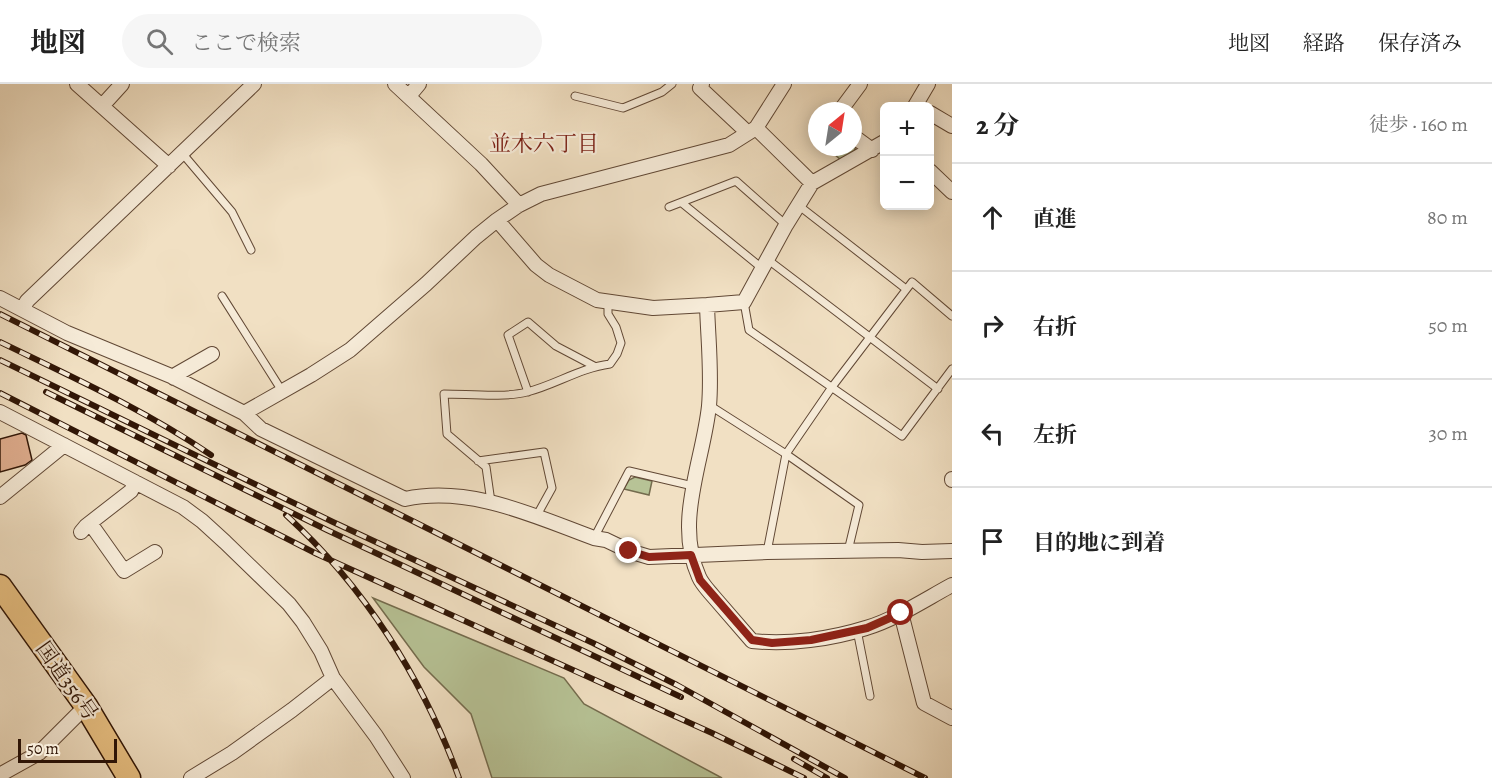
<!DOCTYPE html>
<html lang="ja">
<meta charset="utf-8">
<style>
:root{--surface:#fff;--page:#f6f6f6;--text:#222;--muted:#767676;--line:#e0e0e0}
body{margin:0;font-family:Alegreya,"Noto Serif JP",serif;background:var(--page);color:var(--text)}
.controls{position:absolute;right:18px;top:18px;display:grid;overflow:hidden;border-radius:9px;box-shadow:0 3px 15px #0003}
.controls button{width:54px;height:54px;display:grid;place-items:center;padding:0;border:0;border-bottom:2px solid var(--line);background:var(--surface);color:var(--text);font:30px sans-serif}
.compass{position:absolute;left:808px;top:18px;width:54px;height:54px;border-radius:50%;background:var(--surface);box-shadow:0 3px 15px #0003;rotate:30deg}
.scale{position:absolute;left:18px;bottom:15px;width:99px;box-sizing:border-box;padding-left:6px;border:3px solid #311606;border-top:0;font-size:16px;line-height:21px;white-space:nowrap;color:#311606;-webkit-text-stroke:4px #f6ebd8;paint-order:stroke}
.stop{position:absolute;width:18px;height:18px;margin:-14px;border:4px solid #8f2418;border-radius:50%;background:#fff}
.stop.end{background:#8f2418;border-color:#fff;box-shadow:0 2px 6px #0008}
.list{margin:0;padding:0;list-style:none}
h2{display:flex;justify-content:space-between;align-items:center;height:78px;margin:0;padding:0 24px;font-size:26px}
h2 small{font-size:20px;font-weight:400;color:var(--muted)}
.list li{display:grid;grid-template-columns:39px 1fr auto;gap:18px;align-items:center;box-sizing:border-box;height:108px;padding:0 24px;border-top:2px solid var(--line)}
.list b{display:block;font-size:22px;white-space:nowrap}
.list em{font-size:20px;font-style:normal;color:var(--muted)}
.icon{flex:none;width:33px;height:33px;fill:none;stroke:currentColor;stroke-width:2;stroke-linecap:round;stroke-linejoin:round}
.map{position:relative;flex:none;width:952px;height:694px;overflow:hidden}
header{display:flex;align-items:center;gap:36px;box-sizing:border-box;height:84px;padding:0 30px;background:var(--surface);border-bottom:2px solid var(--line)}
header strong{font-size:28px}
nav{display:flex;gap:33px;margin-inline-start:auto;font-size:21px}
.search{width:420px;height:54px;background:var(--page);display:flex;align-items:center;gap:15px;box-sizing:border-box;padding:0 21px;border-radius:33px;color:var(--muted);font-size:22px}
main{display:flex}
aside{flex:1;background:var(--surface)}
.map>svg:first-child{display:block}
.green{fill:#b7c396;stroke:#746c4e;stroke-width:1.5}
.building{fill:#dfad8e;stroke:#311606;stroke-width:1.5}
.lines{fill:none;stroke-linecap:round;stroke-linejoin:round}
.service-casing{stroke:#614835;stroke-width:9}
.minor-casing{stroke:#614835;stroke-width:16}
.trunk-casing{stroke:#311606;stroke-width:25}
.service{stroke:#f6ebd8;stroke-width:7}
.minor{stroke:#f6ebd8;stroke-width:14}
.trunk{stroke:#e8c082;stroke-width:22}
.rail-casing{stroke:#311606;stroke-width:6}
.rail{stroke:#f6ebd8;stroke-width:4;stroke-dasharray:11;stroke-linecap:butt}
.route{stroke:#8f2418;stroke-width:8}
.labels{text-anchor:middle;stroke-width:4.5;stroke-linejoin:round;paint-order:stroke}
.street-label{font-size:21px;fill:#311606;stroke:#f6ebd8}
.neighbourhood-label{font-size:22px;fill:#7a1f14;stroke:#f6ebd8}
</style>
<header>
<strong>地図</strong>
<div class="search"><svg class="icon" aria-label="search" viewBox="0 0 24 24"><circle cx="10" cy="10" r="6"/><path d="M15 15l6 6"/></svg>ここで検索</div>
<nav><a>地図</a><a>経路</a><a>保存済み</a></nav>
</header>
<main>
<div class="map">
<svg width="952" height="694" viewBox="0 0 952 694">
<rect width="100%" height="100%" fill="#f1e0c3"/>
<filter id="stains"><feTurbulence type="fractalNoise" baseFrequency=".00333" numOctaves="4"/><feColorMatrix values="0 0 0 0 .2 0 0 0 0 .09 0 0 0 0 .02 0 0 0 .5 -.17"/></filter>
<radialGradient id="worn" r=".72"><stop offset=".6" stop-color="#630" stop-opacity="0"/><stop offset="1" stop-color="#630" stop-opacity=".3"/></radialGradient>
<path class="green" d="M853,58l3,3 -2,8 -13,7 -15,-13h27z
M635,393l17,4 -3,14 -25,-6 5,-9z
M373,514l191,80 20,26 138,74h-230l-21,-64 -47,-47z"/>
<path class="building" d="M22,349l4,2 6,25 -7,5 -25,7v-33z"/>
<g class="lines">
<defs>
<path id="service" d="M575,12l48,12 39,-16 10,-8
M182,69l50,59 19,38
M682,119l81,66
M798,121l108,84
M669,123l67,-26 50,44
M767,175l171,130
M222,212l60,95
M744,218l5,28 153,106 50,-67
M528,308l-20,-57 20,-13 28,24 38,20
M709,321l77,49 73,51 -11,46
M478,377l66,-9 8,36 -16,29
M491,418l-5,-35 -39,-33 -3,-40c24,0 60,4 83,-2 28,-7 53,-24 83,-28l7,-10 4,-11 -5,-16 -8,-13v-12
M594,454l35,-67 64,15
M767,468l19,-98 46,-67 80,-105 40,34
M857,546l13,66"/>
<path id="minor" d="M77,0l92,82
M395,0l86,80 38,41
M702,0l-2,4 48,45
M409,12l10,-12
M102,22l20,-22
M915,22l13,-22
M840,27l20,-27
M930,29l22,13
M756,44l56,55
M853,52l19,14
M930,87l22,21
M497,136l39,45 13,10 48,25 56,8 54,-3 37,-3 42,-77 26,-42 72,-41
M0,214l67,35 104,43 73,37 17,16 144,70c65,-14 129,17 189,39l12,2 23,11 20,6 118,-5 131,-2 24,2 30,-1
M707,221c1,34 5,67 2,101 -6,56 -35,116 -10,171 3,7 9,13 14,19 13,15 26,30 39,45 37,4 79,-2 114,-13 28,-8 60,-29 86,-43
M23,225l4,-8 227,-217
M174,294l3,-4 35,-20
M0,328l183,95 19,14 23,21 64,62 14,18 18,29 12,27 43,58 27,42
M244,329l67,-38 39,-25 76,-66 50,-47 21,-17 22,-15 22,-11 188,-49 27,-17 28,-44
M952,395v1
M0,413l64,-52
M90,439l34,48 31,-19
M81,448l5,-6 45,-35 4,-9
M901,529l23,90 28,15
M3,689l36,-20 47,-47
M191,694l41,-25 60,-43 41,-32"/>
<path id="trunk" d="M0,502l86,120 43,72"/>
</defs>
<use href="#service" class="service-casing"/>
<use href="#minor" class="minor-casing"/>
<use href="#trunk" class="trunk-casing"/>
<use href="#service" class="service"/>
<use href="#minor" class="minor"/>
<use href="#trunk" class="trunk"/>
<defs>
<path id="rail" d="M0,230l925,464
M0,258c72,35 145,68 211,113
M0,276l333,162 260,121 84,42 168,93
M46,308l281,138 354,167
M0,309l317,161 395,179 92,45
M286,431c78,71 137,164 173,263
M794,675l33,19"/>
</defs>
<use href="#rail" class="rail-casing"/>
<use href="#rail" class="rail"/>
</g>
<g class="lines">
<path class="route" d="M629,467l20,6 42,-2 9,25 52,60 20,3 39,-3 56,-12 34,-15"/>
</g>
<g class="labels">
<g class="street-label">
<text transform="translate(67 597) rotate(55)" y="7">国道356号</text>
</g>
<g class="neighbourhood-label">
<text x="544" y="67">並木六丁目</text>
</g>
</g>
<rect width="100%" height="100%" filter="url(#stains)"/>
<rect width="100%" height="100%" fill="url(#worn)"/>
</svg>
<div class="controls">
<button>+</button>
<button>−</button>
</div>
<svg class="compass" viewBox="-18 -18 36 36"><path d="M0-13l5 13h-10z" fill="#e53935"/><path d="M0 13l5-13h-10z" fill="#767676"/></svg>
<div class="scale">50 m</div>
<div class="stop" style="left:901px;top:529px"></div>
<div class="stop end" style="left:629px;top:467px"></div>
</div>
<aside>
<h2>2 分<small>徒歩 · 160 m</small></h2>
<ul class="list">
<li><svg class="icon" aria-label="ahead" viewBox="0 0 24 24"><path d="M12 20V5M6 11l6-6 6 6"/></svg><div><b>直進</b></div><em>80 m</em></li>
<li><svg class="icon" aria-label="right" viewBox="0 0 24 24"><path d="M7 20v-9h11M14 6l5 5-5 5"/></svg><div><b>右折</b></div><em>50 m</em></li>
<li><svg class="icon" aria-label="left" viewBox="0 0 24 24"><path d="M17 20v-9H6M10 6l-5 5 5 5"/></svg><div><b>左折</b></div><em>30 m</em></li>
<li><svg class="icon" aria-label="arrive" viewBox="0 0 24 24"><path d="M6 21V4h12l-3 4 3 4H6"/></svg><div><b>目的地に到着</b></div></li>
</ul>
</aside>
</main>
